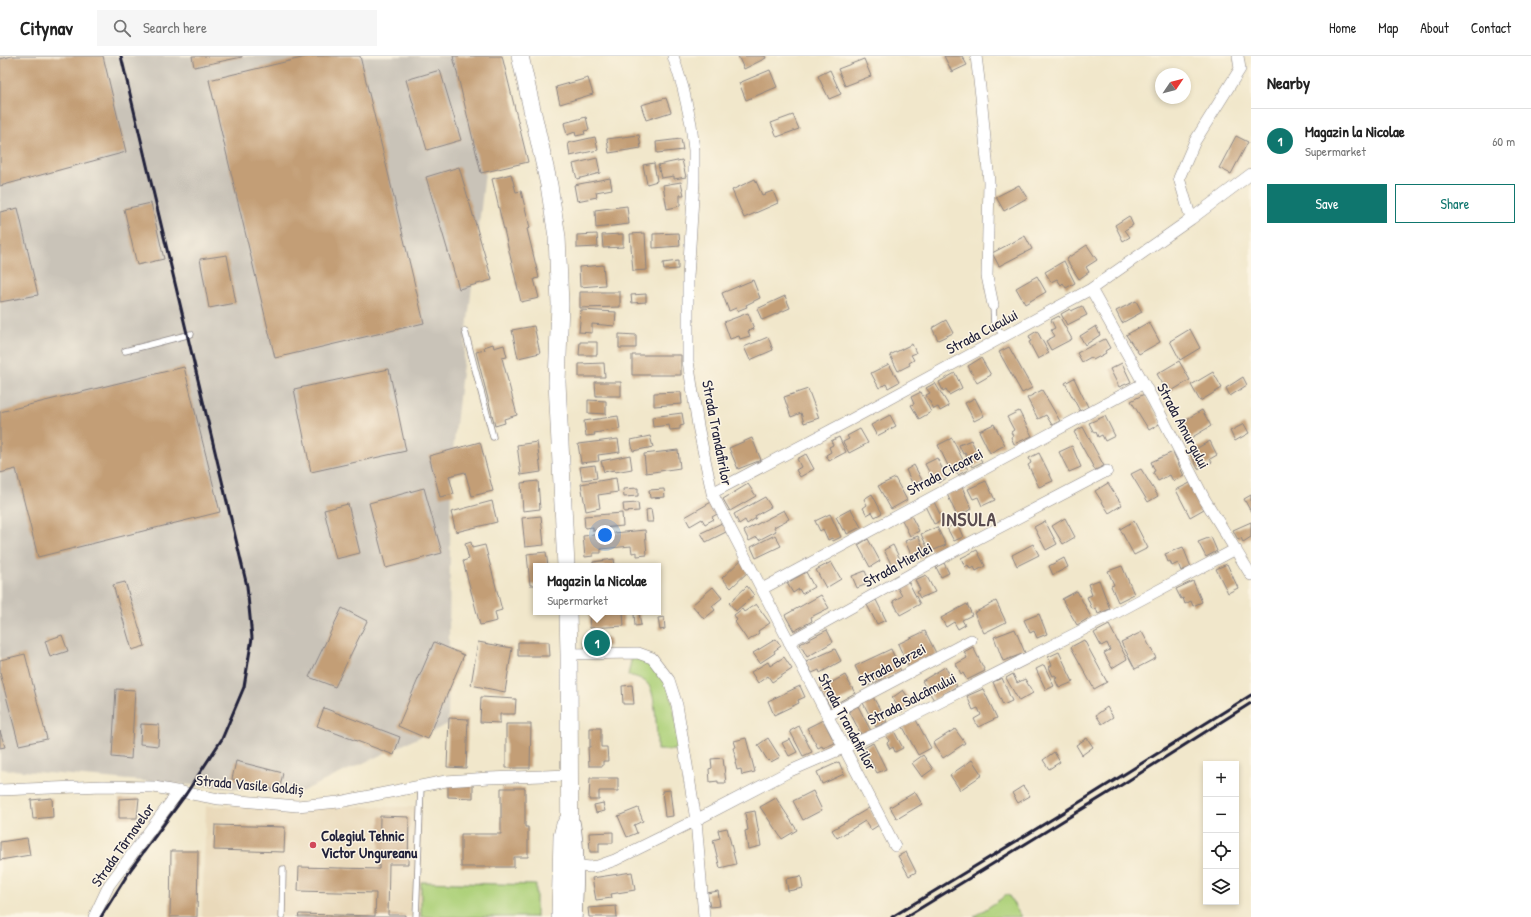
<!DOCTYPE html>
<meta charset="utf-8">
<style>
:root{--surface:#fff;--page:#f6f6f6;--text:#222;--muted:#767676;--line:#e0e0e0;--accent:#0f766e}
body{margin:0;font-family:"Patrick Hand",sans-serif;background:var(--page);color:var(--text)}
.controls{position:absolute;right:12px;bottom:12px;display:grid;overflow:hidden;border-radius:0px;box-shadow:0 2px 6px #0003}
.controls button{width:36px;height:36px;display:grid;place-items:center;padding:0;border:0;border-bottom:1px solid var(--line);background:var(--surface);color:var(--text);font:20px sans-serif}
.compass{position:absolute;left:1155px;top:12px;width:36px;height:36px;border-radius:50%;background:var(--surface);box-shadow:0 2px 6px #0003;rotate:55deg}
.you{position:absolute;left:605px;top:479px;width:14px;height:14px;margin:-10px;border:3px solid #fff;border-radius:50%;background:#1a73e8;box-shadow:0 0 0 6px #1a73e833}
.badge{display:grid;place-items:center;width:26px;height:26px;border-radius:50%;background:var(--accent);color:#fff;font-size:13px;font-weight:700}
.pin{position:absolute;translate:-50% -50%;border:2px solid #fff;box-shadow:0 1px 4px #0006}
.popup{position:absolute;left:533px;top:507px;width:128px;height:52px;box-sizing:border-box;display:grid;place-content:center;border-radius:0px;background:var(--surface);filter:drop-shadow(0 1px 3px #0005);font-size:13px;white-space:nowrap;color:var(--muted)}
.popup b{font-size:15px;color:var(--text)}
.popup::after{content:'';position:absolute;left:50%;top:100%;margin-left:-8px;border:8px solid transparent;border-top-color:var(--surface)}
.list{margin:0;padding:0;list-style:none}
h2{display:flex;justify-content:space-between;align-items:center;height:52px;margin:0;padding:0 16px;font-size:17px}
h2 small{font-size:13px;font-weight:400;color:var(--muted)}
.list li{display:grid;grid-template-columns:26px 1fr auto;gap:12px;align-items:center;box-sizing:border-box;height:64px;padding:0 16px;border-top:1px solid var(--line)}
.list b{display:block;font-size:15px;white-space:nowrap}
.list p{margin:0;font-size:13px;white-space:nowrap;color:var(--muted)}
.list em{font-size:13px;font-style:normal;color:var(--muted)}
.actions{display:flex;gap:8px;padding:12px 16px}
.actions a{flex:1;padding:9px 0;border:1px solid var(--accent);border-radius:0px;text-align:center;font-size:14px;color:var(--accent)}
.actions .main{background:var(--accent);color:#fff}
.icon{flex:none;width:22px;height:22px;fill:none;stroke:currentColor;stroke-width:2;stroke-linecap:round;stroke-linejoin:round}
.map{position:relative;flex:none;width:1251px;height:861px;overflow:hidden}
header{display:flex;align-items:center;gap:24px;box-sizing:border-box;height:56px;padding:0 20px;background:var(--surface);border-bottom:1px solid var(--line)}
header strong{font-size:19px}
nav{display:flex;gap:22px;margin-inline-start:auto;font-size:14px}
.search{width:280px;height:36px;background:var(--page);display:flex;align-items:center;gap:10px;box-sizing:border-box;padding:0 14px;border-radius:0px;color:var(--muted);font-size:15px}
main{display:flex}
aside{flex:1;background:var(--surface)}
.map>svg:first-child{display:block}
.built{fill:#e9d9ba}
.industrial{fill:#c9c3b8}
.green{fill:#aed17a;stroke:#687a5a}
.building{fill:#c39e76}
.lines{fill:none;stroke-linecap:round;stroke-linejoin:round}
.service-casing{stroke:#8a8483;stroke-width:7}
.minor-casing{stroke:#8a8483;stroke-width:12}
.primary-casing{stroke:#8a8483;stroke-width:18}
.service{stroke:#fff;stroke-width:5.5}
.minor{stroke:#fff;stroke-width:11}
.primary{stroke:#fff;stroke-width:17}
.rail{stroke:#22223b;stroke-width:3}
.poi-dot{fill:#d1495b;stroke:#fcf5e5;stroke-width:1.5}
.labels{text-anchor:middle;stroke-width:3;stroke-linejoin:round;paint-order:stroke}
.street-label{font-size:15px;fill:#22223b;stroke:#fcf5e5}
.poi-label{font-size:15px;font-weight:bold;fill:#22223b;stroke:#fcf5e5;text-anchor:start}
.district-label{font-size:19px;font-weight:bold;letter-spacing:1px;fill:#5a4d50;stroke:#fcf5e5}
</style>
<header>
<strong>Citynav</strong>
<div class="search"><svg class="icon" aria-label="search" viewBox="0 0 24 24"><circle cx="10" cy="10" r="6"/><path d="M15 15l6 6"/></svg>Search here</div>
<nav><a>Home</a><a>Map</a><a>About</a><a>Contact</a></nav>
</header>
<main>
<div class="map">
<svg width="1251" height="861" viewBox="0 0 1251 861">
<rect width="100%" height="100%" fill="#fcf5e5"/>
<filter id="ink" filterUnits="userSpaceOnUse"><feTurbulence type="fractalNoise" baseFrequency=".025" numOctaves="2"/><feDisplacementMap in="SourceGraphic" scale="8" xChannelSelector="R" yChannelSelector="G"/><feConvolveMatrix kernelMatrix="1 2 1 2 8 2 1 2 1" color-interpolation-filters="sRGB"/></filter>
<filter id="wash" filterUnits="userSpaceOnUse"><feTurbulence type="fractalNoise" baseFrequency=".012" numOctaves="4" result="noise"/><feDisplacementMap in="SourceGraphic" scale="16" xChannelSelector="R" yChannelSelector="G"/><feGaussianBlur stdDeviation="0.9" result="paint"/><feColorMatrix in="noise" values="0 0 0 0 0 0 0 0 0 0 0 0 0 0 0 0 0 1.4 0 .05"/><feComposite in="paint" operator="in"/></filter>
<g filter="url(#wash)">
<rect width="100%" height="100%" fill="#f1e7cb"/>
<path class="built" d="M206,750l215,1v110h-219z"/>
<path class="industrial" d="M0,0h497l1,4 -47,408 -3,256 -152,70 -296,-25z"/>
<path class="green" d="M632,600c6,3 16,4 21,8 22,21 22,58 27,86h-23c0,-14 -1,-51 -7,-63 -5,-8 -13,-10 -22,-12z
M421,826l115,3v32h-115z
M1008,838l13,23h-47z"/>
<g id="blocks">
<path class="building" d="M12,0h91l23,96 -126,34v-127z
M192,0h50v1l-48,10z
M310,0h50l64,267 -149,35 -66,-278z
M453,0h49l26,106 -47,11z
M738,0h27l1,2 -22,11z
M944,0h18l5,9 -15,7z
M864,3l7,17 -26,10 -7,-17z
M440,14l21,70 -34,10 -21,-70z
M770,14l7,17 -31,13 -7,-17z
M830,14l11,24 -12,5 -11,-23z
M588,22l5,16 -33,10 -4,-17z
M666,42l5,14 -25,8 -5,-15z
M793,59l6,14 -22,8 -6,-14z
M586,61l3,13 -5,1 1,3 -9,2 -1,-4 -8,3 -3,-12z
M639,79l2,13 -32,5 -2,-14z
M1236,80l12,6 -17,32 -12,-6z
M595,81l3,13 -28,6 -2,-13z
M681,83l2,11 -26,3 -1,-11z
M597,102l3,15 -23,6 -4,-15z
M682,104l4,17 -12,2v-3l-13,2 -3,-13z
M654,107l3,18 -10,3 -4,-19z
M459,111l33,113 -33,9 -33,-112z
M511,118l5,18 5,-1 9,37 -3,1 12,49 -5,1 5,19 -18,4 -29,-123z
M610,122l2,11 -16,3 1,5 -20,4 -3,-16z
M755,123l7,16 11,-4 5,12 -34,15 -12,-28z
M681,126l3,13h-4v11l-13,3 -4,-24z
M1019,129l8,13 -23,13 -8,-14z
M151,147l13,56 -27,6 -13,-56z
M627,150l2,18 -33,4 -1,-18z
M18,152l20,87 -38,7v-90z
M1129,160l4,9 -8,5 5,7 -7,4 -8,-16z
M645,177l2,37 -14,1 -3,-37z
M679,177l1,13 -27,2v-14z
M597,178l1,13 -21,1v-13z
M623,178v13l-20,1 -1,-13z
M1025,180l7,13 -33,17 -7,-13z
M1087,189l10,15 -11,7 3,5 -10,7 -13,-20z
M227,199l9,48 -27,5 -9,-49z
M678,205v8l-14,1 -1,-7z
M1064,205l11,22 -9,5 -3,-5 -2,2 -4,-6 -6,3 -6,-10z
M603,209l2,20 -25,2 -1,-20z
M1037,220l9,16 -21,12 -9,-16z
M753,224l7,18 -14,7 1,2 -10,4 -1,-3 -7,3 -7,-18z
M580,236h40v15l-40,1z
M646,238v8l-14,1 -1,-8z
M785,240l5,12 -28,12 -5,-11z
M1136,245l6,11 -20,11 -6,-12z
M1082,250l5,9 -20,10 -6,-11 9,-5 1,2z
M581,254l35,2 -1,14 -23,-2v9l-13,-1z
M748,257l6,16 -6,2 2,5 -10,3 -1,-3 -9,3 -6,-17z
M1059,260l13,23 -21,11 -5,-9 9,-5 -4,-6 4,-2 -4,-8z
M946,264l7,13 -15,7 -6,-12z
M1149,266l11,20 -21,12 -13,-19z
M534,270l6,27 -22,5 -6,-28z
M1096,270l4,9 -15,10 -5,-9z
M1190,273l10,19 -20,12 -10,-19z
M1037,275l12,22 -11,6 -9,-17 2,-1 -2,-5z
M619,278l17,1v13h-17z
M768,281l5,13 -23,10 -6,-13z
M1105,283l5,9 -5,3 1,2 -13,7 -2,-3 -9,5 -5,-9z
M580,286h17v13h-18z
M493,288l1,4 10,-3 3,12 -5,1 15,57 -13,4 1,4 -10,3 -19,-74 9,-2 -1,-3z
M912,288l4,9 -5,2 3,5 -5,3 1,2 -12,6 -8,-16z
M1009,291l23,41 -10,5 -23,-41z
M632,299h49v20h-49z
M981,302l10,17 -14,8 -9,-17z
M1179,305l11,19 -22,13 -11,-19z
M604,307l1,14h-26v-13z
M1122,307l9,19 -12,5 -9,-18z
M889,308l10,18 -11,6 -2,-4 -7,4 -8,-15z
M184,311l36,145 -182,45 -22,-88 -16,4v-61z
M389,313l17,82 -95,21 -17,-83z
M1213,316l9,16 -22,13 -9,-16z
M955,317l7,15 -13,7 -3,-6 -3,2 -4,-9z
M1243,321l4,8 -17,11 -4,-8z
M1074,322l14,29 -8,4 -15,-28z
M595,326h26v14h-25z
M935,327l14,23 -9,5 -2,-4 -4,2 -8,-14 4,-2 -4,-5z
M808,333l11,29 -15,5 -3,-10 -10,4 -7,-20z
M1042,334l18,31 -8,4 -6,-10 -8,4 -11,-21z
M681,336l1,12 -28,2v-13z
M921,336l10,20 -12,7 -8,-14 3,-1 -3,-7z
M1144,338l17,29 -12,7 -18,-29z
M975,342l9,18 -10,5 -9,-18z
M588,344l18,1v13l-18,-1z
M1202,354l9,16 -22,13 -9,-16z
M1019,355l13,25 -18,8 -3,-7 2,-1 -2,-4 3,-2 -7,-13z
M682,357l2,12 -4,1v3l-10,1 -1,-5 -16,2 -1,-10z
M890,359l6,11 -19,10 -6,-11z
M618,360l2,13 -26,4 1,2 -9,1 -2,-15z
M1105,360l10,20 -10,5 -3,-6 -4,2 -2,-5 -2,1 -5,-10z
M994,368l11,21 -15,8 -11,-22z
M1244,368l5,9 -14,8 -5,-10z
M1083,371l21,39 -9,4 -21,-38z
M860,373l8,14 -19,10 -6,-11 6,-3 -2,-3z
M650,380l3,11 -20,4 -2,-11z
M839,381l7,15 -17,9 -3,-6 5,-3 -2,-5 4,-2 -2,-4z
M752,382l9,22 -23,9 -9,-21z
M952,382l16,32 -10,5 -3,-5 -4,2 -13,-27z
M618,383l2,13 -22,3 1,6 -18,2 -3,-19z
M971,384l11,22 -10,5 -7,-14 -2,1 -4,-9z
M1210,385l7,14 -7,4 2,3 -14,7 -8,-17z
M480,386l13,49 -21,5 -7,-24 -16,4 5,18 -14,3 -11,-41z
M537,386l4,30 -20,3 -4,-30z
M1072,390l9,21 -12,5 -10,-20z
M678,394l2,18 -34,5 -2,-19z
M1173,396l11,24 -11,5 -3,-6 -12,6 -5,-9 2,-1 -4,-9z
M1039,397l14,28 -14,6 -11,-22 3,-2 -2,-5z
M806,398l8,15 -14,8 -4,-7 5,-3 -4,-8z
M630,399l2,14 -17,3 -1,-2 -10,2 -3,-11z
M937,402l10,20 -9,5 -2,-5 -3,2 -8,-16z
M595,409l2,13 -15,2 -2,-13z
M914,409l8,15 -9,5 -7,-15z
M1141,413l17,27 -10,6 -17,-28z
M616,422l2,14 -20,3 2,13 -14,3 -5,-27z
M895,422l12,22 -16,9 -13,-23z
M538,425l2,28 -17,2 -2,-28z
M986,425l9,19 -13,6 -4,-9 -5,2 -5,-10z
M1108,427l14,22 -13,8 -14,-22z
M1190,427l14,26 -14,8 -14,-27z
M748,428l8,12 -26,15 -7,-12z
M962,431l10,22 -15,7 -10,-22z
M424,432l18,65 -56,15 -17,-65z
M638,432v8l-14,1 -1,-8z
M664,433l1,8 -15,1 -1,-8z
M872,438l10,19 -7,4 -3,-5 -5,3 -4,-7 4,-3 -3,-6z
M1251,439v17l-7,-13z
M765,441l6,10 -16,9 1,2 -9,6 -2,-4 -6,4 -5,-10z
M933,444l10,20 -9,4 -10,-20z
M492,445l5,21 -41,10 -5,-20z
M713,445l6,12 -7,4 2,2 -9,5 -3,-5 -12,7 -5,-9z
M638,447l1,8 -15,1 -1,-8z
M348,448l12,49 -24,6 -12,-49z
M651,453l2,13h-6l-1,-12z
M851,453l10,18 -14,7 -2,-5 -2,1 -7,-13z
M784,454l5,9 -15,8 2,4 -17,9 -2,-3 -8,4 -5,-10z
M909,456l10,19 -9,5 -10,-20z
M622,457l1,13 -20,2v2l-10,1v-4l-8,1 -1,-12z
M830,458l11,23 -8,4 -1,-3 -4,2 -5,-11 -3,2 -5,-10z
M541,460l3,29 -19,2 -3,-29z
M1065,462l10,19 -12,7 -11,-18z
M1045,465l12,23 -11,6 -12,-23z
M1134,465l14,27 -14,7 -14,-26z
M724,466l4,9 -22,11 -5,-9z
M1251,466v15l-8,5 -2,-4 -3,2 -5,-10z
M957,467l6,14 -9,4 -7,-13z
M937,471l9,18 -14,6 -3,-5 -2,1 -6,-13z
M645,474l2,25 -10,1v-4l-5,1 -1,-7 -30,3v4h-8v3l-8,1 -2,-21z
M775,479l6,11 -25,12 -5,-11z
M918,480l9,19 -10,5 -1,-3 -3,2 -8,-18z
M1211,481l6,14 -11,6 -8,-15z
M868,483l12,22 -10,6 -12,-22z
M471,486l1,6 13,-3 17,65 -7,2 2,9 -17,4 -17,-64 6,-2 -4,-15z
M1033,488l6,11 -22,11 -5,-11z
M893,489l10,20 -9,5 -10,-20z
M1183,491l8,20 -10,4 -3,-8 -6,3 -2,-5 -2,1 -3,-8z
M977,494l8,16 -9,5 -2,-4 -4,2 -2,-4 -3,2 -4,-9z
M546,496l2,14h-12v19h-6l-3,-31z
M1064,502l4,9 -15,8 -4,-9z
M614,503l1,7h-22v-4z
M742,503l9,10 -20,19 -9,-10z
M831,506l10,17 -15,9 -10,-18z
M944,507l5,10 -8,4 -5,-10z
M1227,508l11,24 -10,5 -12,-24z
M1122,510l12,28 -16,8 -7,-16 3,-1 -6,-14z
M865,515l5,12 -13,5 -5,-12z
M806,516l8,15 -12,7 -3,-5 -6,4 -6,-10z
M926,519l9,17 -15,6 -3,-6 3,-2 -5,-10z
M1099,524l11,29 -12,5 -2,-6 -4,1 -5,-12 5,-2 -4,-11z
M908,525l12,23 -20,11 -7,-14 9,-5 -5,-9z
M1193,525l9,21 -9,4 -2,-5 -6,3 -2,-6 -2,1 -5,-10z
M125,526l20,64 -13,4 -19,-65z
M747,530l7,9 -18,16 -7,-8z
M713,531l9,11 -10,8 3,4 -11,9 -12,-14z
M1077,535l14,26 -14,8 -15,-26z
M821,539l8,13 -18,9 1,4 -18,10 -9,-16z
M876,544l10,20 -9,4 -10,-19z
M996,545l10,21 -22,11 -10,-20z
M756,548l14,19 -12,8 1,2 -11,8 -13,-19 2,-2 -3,-5 8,-6 2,3z
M967,548l5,11 -10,5 3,5 -7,4 -4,-7 -8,5 -5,-9z
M342,552l25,13 -32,66 -26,-10z
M589,556h34l1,14 -34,2z
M639,557l2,12 -6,1 -1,-12z
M1039,558l8,20 -10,4 -3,-7 -4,2 -6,-13z
M664,561l1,12 -5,1 -2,-12z
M1109,569l18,34 -15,9 -8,-15 6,-3 -3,-7 -6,3 -7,-13z
M1015,573l10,24 -22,8 -9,-24z
M827,574l6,12 -26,15 -7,-13z
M925,575l12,24 -28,13 -11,-24z
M1142,576l14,26 -21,11 -14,-27z
M62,579l6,16 -18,6 -5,-16z
M609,582l1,8 -25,3 -1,-9z
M776,583l5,7 -7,5 1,2 -15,10 -7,-10z
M1084,584l23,42 -13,7 -23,-42z
M434,586l30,13 -36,84 -30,-13z
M478,586l34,6 -7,44 -34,-7z
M518,586h31l1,14h-32z
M973,591l12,24 -18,9 -4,-7 -2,1 -5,-10 11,-6 -3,-6z
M835,593l6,12 -21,12 -1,-3 -7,3 -6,-11z
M891,593l10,22 -36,16 -10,-21z
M1059,596l14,30 -14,6 -4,-9 2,-1 -2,-3 -2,1 -4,-9 3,-2 -4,-8z
M25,598l22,85 -28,6 -19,-72v-13z
M784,601l8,12 -20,13 -4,-6 -10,7 -7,-11 17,-10 2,4z
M1044,609l10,21 -8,4 -10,-21z
M945,611l12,19 -23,14 -12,-19z
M1013,618l4,9 8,-4 8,14 -14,8 -13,-23z
M845,619l10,18 -25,14 -10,-18z
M1002,622l10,23 -9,4 -10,-23z
M632,629l2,19h-11l-1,-18z
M800,630l5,11 -7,3 1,3 -25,12 -6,-14z
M116,633l19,1 -4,69 -19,-2z
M983,633l14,29 -19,9 -4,-8 7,-4 -3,-7 -5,2 -6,-14z
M903,634l10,14 -11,8 -10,-14z
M481,641l35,2 -1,15h-15v9l-20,-1z
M873,641l14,25 -11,5 -13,-24z
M858,650l13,25 -9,5 -13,-25z
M1107,651l6,10 -11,7 -6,-9z
M324,652l76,29 -6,18 -77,-29z
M449,662l19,1 -2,49 -19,-1z
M823,664l12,23 -12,5 -1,-2 -4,2 -11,-20z
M916,664l15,28 -13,7 -15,-28z
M141,668l18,1 -1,21 -18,-2z
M506,668h25l-1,44h-24z
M799,670l13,26 -9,4 -13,-25z
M590,672h11v19h6l1,14h-5v5h-14l-1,-19h2z
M955,673l10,14 -22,15 -10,-15z
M0,675l5,16 -5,1z
M894,675l9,17 -8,4 -2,-5 -3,2 -3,-6 2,-2 -3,-6z
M746,682l9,34 -13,3 -1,-6 -4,1 -2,-8 2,-1 -4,-13 3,-1 -2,-6z
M768,682l12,19 -9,5 -2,-2 -1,1 -10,-16z
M1087,682l6,9 -11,8 -6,-10z
M790,683l7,13 -8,4 -7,-13z
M873,687l13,26 -9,4 -13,-25z
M1054,696l6,10 -11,7 -6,-9z
M923,699l10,14 -11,8 -10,-14z
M723,702l3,25h-8v-2l-8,1 -1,-13 3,-1 -1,-9z
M972,704l10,15 -22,15 -10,-15z
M236,705l47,12 -4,18 -47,-12z
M839,706l5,12 -22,10 -5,-12z
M590,722h28v13h-19v9h-10z
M448,726l25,2v14l-25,-1z
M1023,730l7,10 -12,7 -6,-10z
M501,732h24v39h3v30h-14v10h-53v-33h40z
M670,734l3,26 -8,1 -3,-26z
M813,735l9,19 -19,10 -10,-19z
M915,736l7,12 -25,15 -7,-12z
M52,742l1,19 -20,2 -2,-19z
M139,742l-2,20h-18v-19z
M776,742l21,32 -15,9 -22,-32z
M603,747l2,8 -9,2 -2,-8z
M638,752l5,13 -9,4 3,8 -10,4 -9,-21z
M869,752l10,17 -8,5 -6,-9 -28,17 -5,-8z
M755,755l6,35 -13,3 -3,-18 3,-1 -3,-17z
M380,760l29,1 -1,47h-19l-1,51h17v2h-107l1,-3 76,2 1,-23 -78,-2 1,-24 80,2z
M215,769l70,2 -1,25 -70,-2z
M727,772l9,36 -16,4 -7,-28 7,-2 -2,-8z
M613,776v11h-14v9h-9l-1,-19z
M27,782l3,17 -30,5v-18z
M171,795h27l-1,66h-27z
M906,796l10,20 -7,4 -11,-20z
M632,816l3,18 -24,4 1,4 -16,2 -4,-22z
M801,820l2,12 -15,3 -2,-12z
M718,835l2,15 -10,1 -3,-14z
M616,850l1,11h-28l-1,-9z"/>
</g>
</g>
<g filter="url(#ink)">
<use href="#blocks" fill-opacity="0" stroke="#8a8483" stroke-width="1"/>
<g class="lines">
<defs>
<path id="service" d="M993,249l1,19 10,12
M465,275l28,106
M125,295l66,-17
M577,766c6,31 3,63 2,95
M282,861l1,-48
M416,861l5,-131"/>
<path id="minor" d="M673,0l10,32 8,36 3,26v32l-6,95v84l10,65 14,67 183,353
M976,0l5,40 8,86 -2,94 6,29
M1191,163l-12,-41 16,-37 45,-72 -2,-13
M1091,233l62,111 52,100 46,75
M712,437l140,-74 239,-130 100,-70 60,-45
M762,533l382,-206
M789,586l131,-73 187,-98
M569,598l69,-1 14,5 17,22 8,25 19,115 8,97
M827,660l144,-76
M0,734l103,-4 51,1 65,12 78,7 42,-4 107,-21 43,-3 80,-3
M581,810l9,1 8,-1 17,-6 81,-40 94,-49 97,-42 225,-114 124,-66
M94,861l15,-32 70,-94
M557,861l2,-81 3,-12 6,-10"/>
<path id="primary" d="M520,0l29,129 8,52 3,67 -3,78 9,184
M568,556l1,42 1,263"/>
</defs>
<use href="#service" class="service-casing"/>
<use href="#minor" class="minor-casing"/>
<use href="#primary" class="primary-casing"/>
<use href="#service" class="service"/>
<use href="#minor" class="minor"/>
<use href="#primary" class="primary"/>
<path class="rail" d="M101,861l30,-48 55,-75 36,-55 22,-52 5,-31 3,-18 -5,-52 -126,-530
M892,861l167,-102 192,-120
M906,861l217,-133 128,-81"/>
</g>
</g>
<circle class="poi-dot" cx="313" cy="789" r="4"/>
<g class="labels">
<g class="street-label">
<text transform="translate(982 276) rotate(-28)" y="5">Strada Cucului</text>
<text transform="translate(1183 370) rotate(62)" y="5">Strada Amurgului</text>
<text transform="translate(717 377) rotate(79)" y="5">Strada Trandafirilor</text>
<text transform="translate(945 416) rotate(-28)" y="5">Strada Cicoarei</text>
<text transform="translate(898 509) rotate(-29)" y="5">Strada Mierlei</text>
<text transform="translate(892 609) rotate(-28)" y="5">Strada Berzei</text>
<text transform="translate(912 643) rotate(-27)" y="5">Strada Salcâmului</text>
<text transform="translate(847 666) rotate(62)" y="5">Strada Trandafirilor</text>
<text transform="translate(250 729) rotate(5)" y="5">Strada Vasile Goldiș</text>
<text transform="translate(123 789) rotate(-55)" y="5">Strada Târnavelor</text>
</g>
<g class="poi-label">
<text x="321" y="785">Colegiul Tehnic<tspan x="321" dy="17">Victor Ungureanu</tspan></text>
</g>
<g class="district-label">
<text x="969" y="470">INSULA</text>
</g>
</g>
</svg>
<div class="controls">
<button>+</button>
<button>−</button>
<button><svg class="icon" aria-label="locate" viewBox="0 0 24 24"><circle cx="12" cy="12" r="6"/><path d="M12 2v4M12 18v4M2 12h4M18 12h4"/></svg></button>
<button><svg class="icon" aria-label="layers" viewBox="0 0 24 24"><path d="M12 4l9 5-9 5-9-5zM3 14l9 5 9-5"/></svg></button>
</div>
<svg class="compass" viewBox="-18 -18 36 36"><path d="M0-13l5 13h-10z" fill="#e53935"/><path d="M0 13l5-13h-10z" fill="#767676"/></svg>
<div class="you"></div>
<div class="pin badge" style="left:597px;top:587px">1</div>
<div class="popup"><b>Magazin la Nicolae</b>Supermarket</div>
</div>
<aside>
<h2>Nearby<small></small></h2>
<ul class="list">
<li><span class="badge">1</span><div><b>Magazin la Nicolae</b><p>Supermarket</p></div><em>60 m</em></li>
</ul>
<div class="actions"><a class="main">Save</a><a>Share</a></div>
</aside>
</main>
